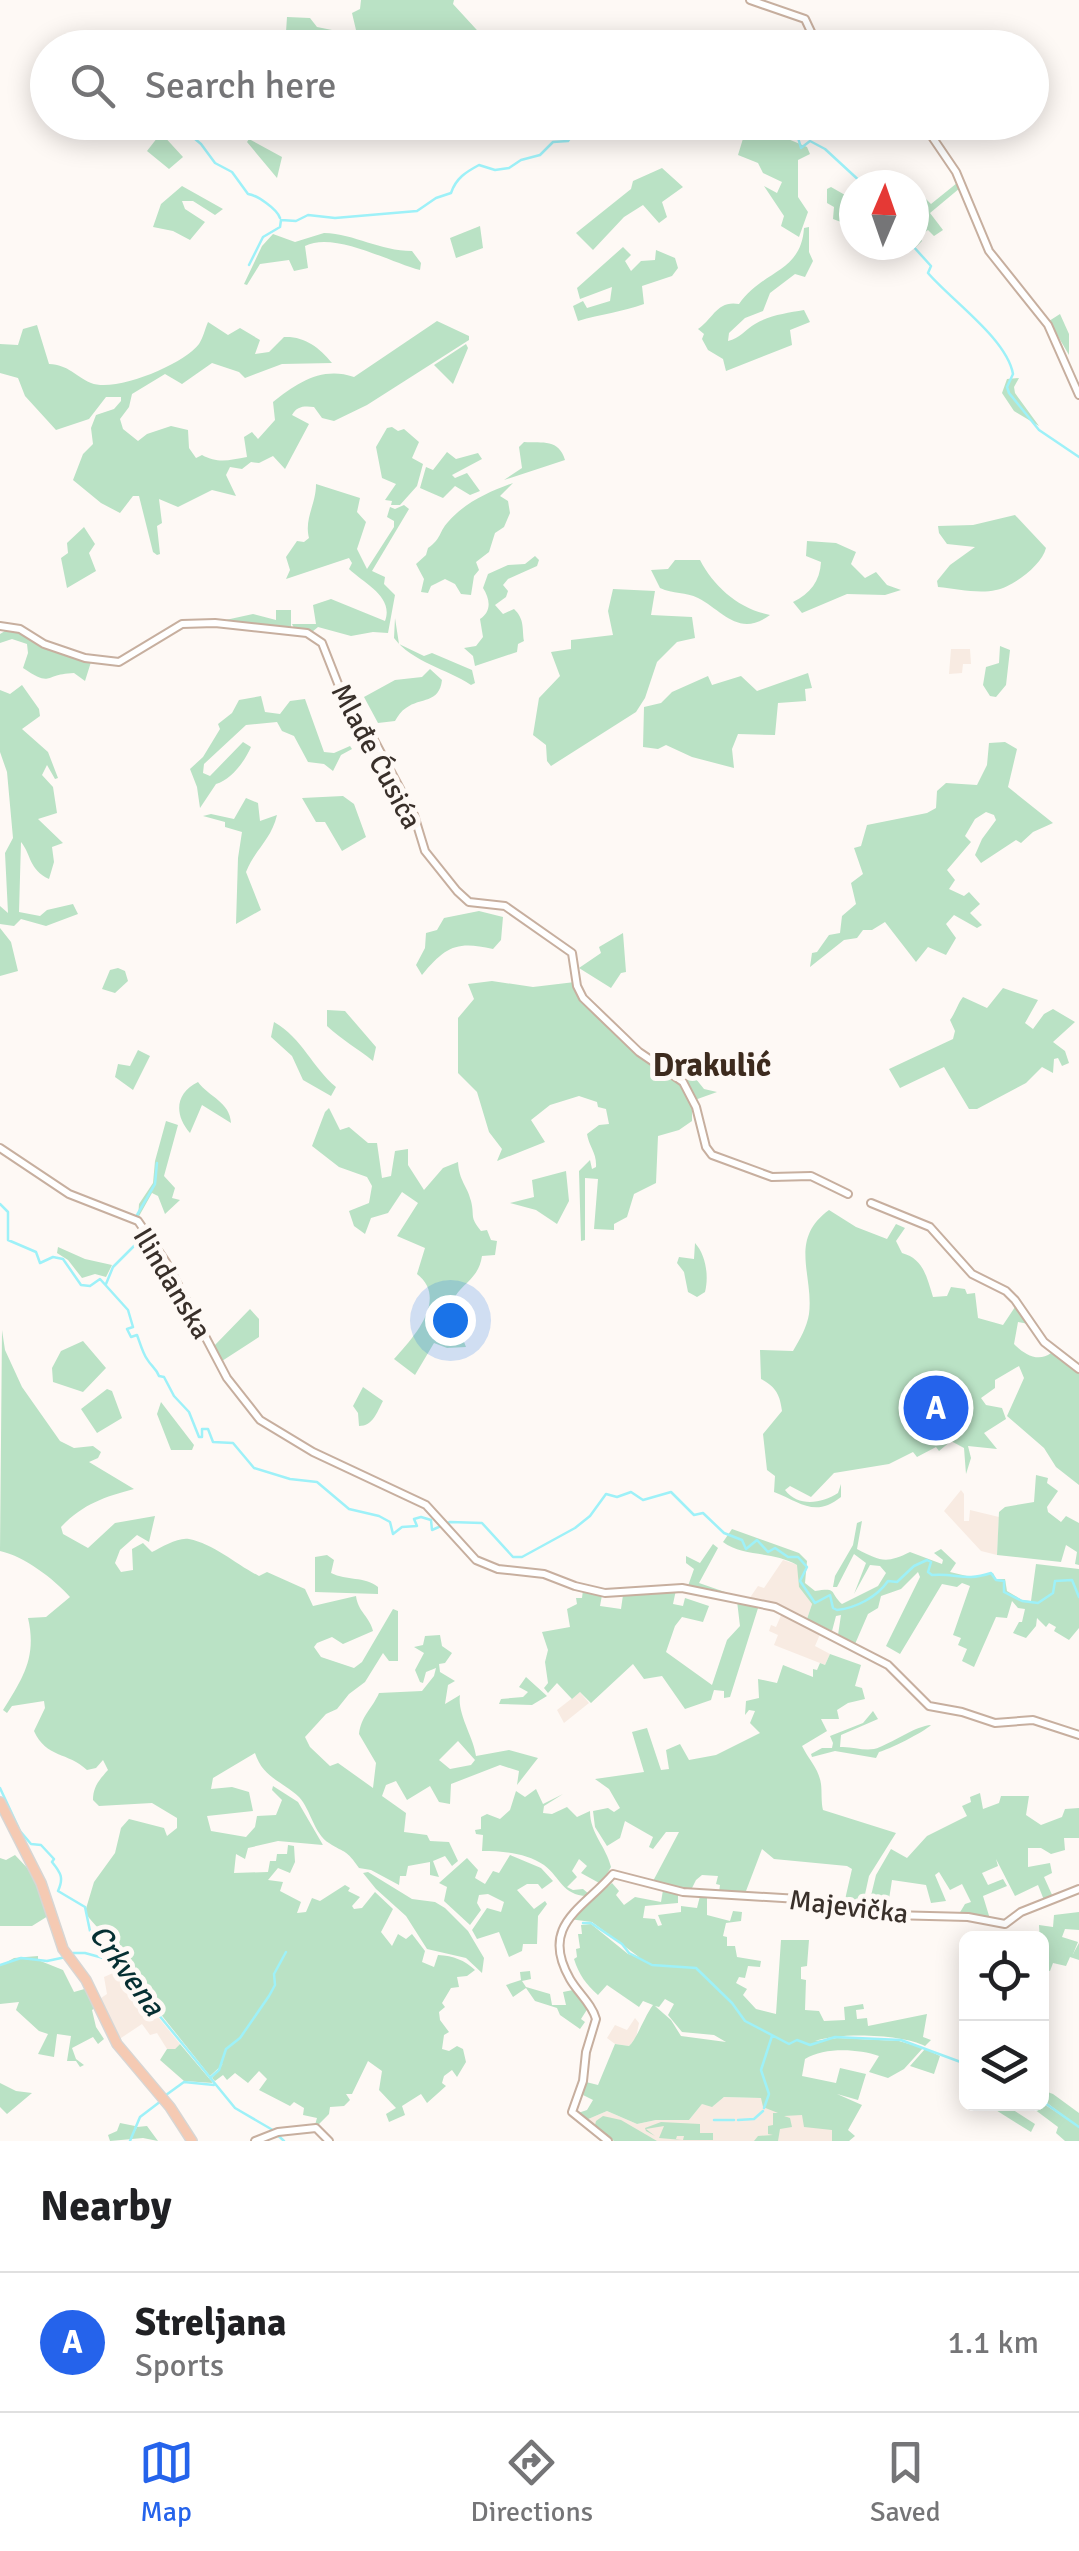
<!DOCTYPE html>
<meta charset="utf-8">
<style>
:root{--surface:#fff;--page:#f2f2f2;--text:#202124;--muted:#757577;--line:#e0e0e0;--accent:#2563eb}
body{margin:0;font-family:Signika,sans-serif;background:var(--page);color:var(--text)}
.controls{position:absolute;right:30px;bottom:30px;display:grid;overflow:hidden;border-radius:15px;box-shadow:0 5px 25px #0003}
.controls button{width:90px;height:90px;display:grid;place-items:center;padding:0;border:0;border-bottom:2px solid var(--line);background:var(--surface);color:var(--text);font:50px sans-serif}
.compass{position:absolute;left:839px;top:170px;width:90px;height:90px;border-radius:50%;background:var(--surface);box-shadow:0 5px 25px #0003;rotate:2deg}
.you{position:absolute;left:450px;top:1320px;width:35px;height:35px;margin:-25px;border:8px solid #fff;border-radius:50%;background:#1a73e8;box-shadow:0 0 0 15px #1a73e833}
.badge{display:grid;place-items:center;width:65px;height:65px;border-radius:50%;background:var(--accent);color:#fff;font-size:32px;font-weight:700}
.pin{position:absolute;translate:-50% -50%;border:5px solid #fff;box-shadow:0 2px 10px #0006}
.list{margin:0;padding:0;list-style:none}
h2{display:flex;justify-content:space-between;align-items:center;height:130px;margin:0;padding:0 40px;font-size:42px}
h2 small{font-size:32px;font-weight:400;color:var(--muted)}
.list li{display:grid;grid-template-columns:65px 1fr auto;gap:30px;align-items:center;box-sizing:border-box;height:140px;padding:0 40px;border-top:2px solid var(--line)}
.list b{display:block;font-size:38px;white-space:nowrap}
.list p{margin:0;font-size:32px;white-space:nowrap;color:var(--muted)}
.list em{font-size:32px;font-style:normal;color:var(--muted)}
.icon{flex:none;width:55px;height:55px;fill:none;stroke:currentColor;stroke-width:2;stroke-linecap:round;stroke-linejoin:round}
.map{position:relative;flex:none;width:1079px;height:2141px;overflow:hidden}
.search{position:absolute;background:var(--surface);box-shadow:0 5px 25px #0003;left:30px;right:30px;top:30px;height:110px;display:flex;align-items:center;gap:25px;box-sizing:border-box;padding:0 35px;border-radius:55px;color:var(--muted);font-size:38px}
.sheet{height:270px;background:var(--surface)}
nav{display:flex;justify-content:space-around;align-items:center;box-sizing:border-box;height:140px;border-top:2px solid var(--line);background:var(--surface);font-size:28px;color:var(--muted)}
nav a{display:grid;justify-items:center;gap:5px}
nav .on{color:var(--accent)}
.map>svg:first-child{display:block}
.built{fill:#f8ebe2}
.green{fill:#bae2c5;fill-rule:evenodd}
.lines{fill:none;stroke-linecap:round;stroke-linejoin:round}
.stream{stroke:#9ef1f8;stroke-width:2.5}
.secondary-casing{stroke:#c7af9f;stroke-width:10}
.primary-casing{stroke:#d7d6d4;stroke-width:12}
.secondary{stroke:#fff;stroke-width:6}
.primary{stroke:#f5cab3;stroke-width:9}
.labels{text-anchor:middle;stroke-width:10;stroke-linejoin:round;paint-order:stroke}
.street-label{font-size:28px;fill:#39302a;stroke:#fef9f5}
.water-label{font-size:30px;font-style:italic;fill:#052f32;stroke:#fef9f5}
.quarter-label{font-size:32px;font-weight:bold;fill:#3d2b1e;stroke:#fef9f5}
</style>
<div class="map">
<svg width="1079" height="2141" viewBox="0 0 1079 2141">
<rect width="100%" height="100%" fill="#fef9f5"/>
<path class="built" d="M951,649h19l1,15h-8l-1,9 -13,1z
M961,1490l3,4v27h5l1,-11 29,7 -2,38 -16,-4 -37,-40z
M783,1560l15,5 1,22 13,17 -5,15 -58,-20 9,-13 6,2z
M782,1613l39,19 -6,14 15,8 -5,11 -51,-20 4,-10 -9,-4 2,-6 5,2z
M580,1692l9,11 -25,20 -7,-13z
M120,1970l60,74 -5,5h-8l-10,-16 -7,2 -8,-11 -24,16 -20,-40 9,-6 -3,-17z
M635,2018l4,5 -3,15 -7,8 -14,-2 -8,-6 8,-13 12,5z
M724,2097l38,1 1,9 17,-4 52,25v13h-221l-25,-21 21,-9 30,13 19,-4h33l13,-16 11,2z"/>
<path class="green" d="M361,0h93l-1,4 34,37 -1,4 -18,2 -9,-5 -3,5h-87l-13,-17 -4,-17 8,-4z
M287,17l23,1 7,9 15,3 2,9 -16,8h-33z
M745,132l36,4 26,11 3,7 -12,6v37l10,15 -9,25 -18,-11 3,-10 -20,-30 13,7 5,-11 -19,-9 -5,-10 -20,-8z
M161,133l22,24 -14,12 -22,-18z
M249,139l33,18 -5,21 -30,-36z
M662,168l21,19 -21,15 5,15 -8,6 -16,-18 -19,12 -31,33 -17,-17 55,-44 2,-8z
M957,183l3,5 -30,25 13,17 -9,6 -6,-6 -9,6 3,5 -6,6 -2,-49 6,-5 11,11z
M182,186l41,23 -8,6 -22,-14h-11l3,8 20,13 -15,18 -17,-9 -20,-4 8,-23z
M831,187l14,8 5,13h-6l-3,14 -8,-3 1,-12 -7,-4v-14z
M480,226l3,22 -27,10 -6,-20z
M809,227v25l4,9 -8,16 -10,-3 -25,19 -7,18 -18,7 -16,15 -1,8c12,-3 17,-11 27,-17 15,-9 32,-11 49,-14l6,12 -20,8 2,15 -66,26 -3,-12 -15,-9 -6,-11 2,-5 -6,-5c15,-10 19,-29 41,-25 25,-35 62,-31 65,-76z
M324,233c31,1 56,18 88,18l9,12 -1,7c-31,-8 -86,-39 -115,-24l3,22 -14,3 -5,-11 -29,4 -13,21 -3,-1 18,-38 11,-12 22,8z
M623,247l8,8 -6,6 6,10 10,-10 14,-1 1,-10 19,8 3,10 -6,8 -30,10 2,18c-22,8 -43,10 -66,17l-5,-15 10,-5 4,7 23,-7 2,-14 -32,12 -3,-11z
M1060,314l9,20v21l-20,-34z
M437,321l32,15v4l-102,65 -33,16 -12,-3 -8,-11c-10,-1 -17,-1 -22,8l17,9 -24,45 -12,-13 -14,7 -8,-1 -9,7 -12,-2 -4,8 10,21 -24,-6 -34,17 -19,-8 3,24 -5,3 3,28 -3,1 -4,-3 -14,-56h-6l-13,17 -19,-10 -28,-23 10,-26 10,-10 -2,-16 5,-13 18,-6 7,-8v-4h-15l-17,22 -33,11 -31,-34 -7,-18 -18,-5v-29l18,1 5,-16 14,-4 12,39c20,1 26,12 42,19 25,10 93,-19 108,-39 4,-6 6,-15 9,-22l20,13 12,-7 20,12 -5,14 14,-2 15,-15c20,-1 35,10 48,26l-50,1 -37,14 -6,-6 -27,-9 -30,21 -17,-10 -33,20 -3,13 -9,12 3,10 15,12 9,-7 24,-8 17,4 1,18 7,10 6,-3c16,9 28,5 45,2l-3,-20 8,-5 6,7 17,-19 -2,-18c24,-19 49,-36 81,-25z
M466,344l2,4 -15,36 -19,-19z
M1019,378l-5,9 1,6 24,33 -25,-15 -12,-18 5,-14z
M392,427l6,4 6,-2 15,13 -7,16 11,6 -6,22 -17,19h-9l1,-4 -7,-1 11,-16 -14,-6 -6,-31 11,-19z
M524,442c19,1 35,-3 41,18l-61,20 18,-12 -3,-21z
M447,452l9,7 22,-6 4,6 -30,16 3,3 12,-5 13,18 -10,4 -15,-9 -12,12 -23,-10 6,-21 7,3z
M513,483l-13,13 8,5 2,12 -6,14 -9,6 -6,19 -13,10 3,8 -5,6 -3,19 -10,-1 -6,-10 -10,-5 -14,7 -3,7 -7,-1 3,-13 -8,-15 10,-9 2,-7c14,-10 10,-15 20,-26 16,-19 42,-31 65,-39z
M316,484l44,14 -3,14 9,10 -9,27 10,20 27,-42v-6l-7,-4 3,-10 5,2 9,-4 5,4 -37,62 13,6 -1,7 11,11 -7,38 -15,-1 -22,4 -33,-9 -6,5 -18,-4 -2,-4h24l-3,-19 18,-6 54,22c9,-24 -20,-37 -36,-52l3,-6 -3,-5 -63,21 4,-9 -4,-13 11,-16 7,1 5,-4c-5,-20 7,-33 7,-54z
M1015,515l31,33c-4,17 -33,39 -50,42 -17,4 -39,-1 -58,-3l-1,-6 13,-16 25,-18 -28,-3 -8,-11 -1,-7 35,-1z
M84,527l11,17 -6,9 7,18 -29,17 -6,-30 7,-5 -1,-10z
M807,541l29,2 20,9 -5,12 14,14 11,-6 11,13 14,5 -16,5 -38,-1 -45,19 -9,-11c17,-8 27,-21 28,-40l-15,-6z
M535,556l4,4 -2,6 -29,13 -5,6 5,6 -2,6 -11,8 8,9 11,-5c11,10 8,21 10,32l-6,3 -1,8 -42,14 -2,-10 -9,-8 12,-2 7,-9 -3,-18c12,-8 10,-20 3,-31l5,-14 20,-9 17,-1z
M675,560h25c14,27 39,49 70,55 -31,23 -47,-4 -72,-17 -12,-6 -25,-4 -38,-10l-9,-18 17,-1z
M613,589l42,2 -4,24 41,2 3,21 -18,4 -20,20 -12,36 -9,14 -85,54 -4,-5 -1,-16 -13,-10 6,-37 21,-22 -9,-24 20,-3v-9l42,-5 -5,-24z
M276,610h15v19l-70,-8 32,-7 23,6z
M395,618l4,26 25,12 8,-3 40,17 3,13 -4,2c-24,-16 -59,-23 -77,-47z
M5,631l18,2 20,14 48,15 -6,19 -11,-8c-31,1 -21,15 -51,-5l5,-15 -1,-9 -15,-5 -12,4v-9z
M1000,646l10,4 -4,35 -10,12 -6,-1 -7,-11 3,-18 13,-4z
M430,669l12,11c-3,24 -21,17 -36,28 -5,3 -8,8 -11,13l-17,2 -14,-26 31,-17 27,-3z
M808,673l4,15 -7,1 1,12 -28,2 -3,32 -37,-1 -6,15 2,19 -42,-11 -26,-12 -8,4 -15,-2 1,-40 17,-4 11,-11 36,-16 4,9 29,-9 16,15z
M22,685l17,24 1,7 -18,13 26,23 10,26 -3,1 -8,-14 -5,10 11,12 4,26 -19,6 25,24 -11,4 2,15 -5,17c-20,-9 -18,-25 -28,-37l-2,70 21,4 7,-6 26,-6 5,10 -32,12 -25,-7 -7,7 -14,-2v-18l8,7 -3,-60 8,-15 -6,-66 -7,-20v-62l10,4z
M261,696l4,16 15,2 10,-13 15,-2 19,53 10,1 16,-7 2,3 -11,6 -8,16 -9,-7 -16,-2 -14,-26 -12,-5 -5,-9 -31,3 -42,39 -1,9 7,3 33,-34 8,5c-6,14 -20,33 -35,37l-16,24 -3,-21 -7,-18 13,-12 17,-28 -2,-5 14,-11 7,-13z
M1005,742l12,7 -9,38 45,36 -20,9 -12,11 -5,-3 -35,23 -6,-8 7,-16 14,-19 -2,-5 -8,-3 -11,7 -10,17 6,6 -24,28 8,10 -6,9 15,7 5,-4 11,12 -10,9 12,12 -5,3 -23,-13 -8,9 10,14 -10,17 -18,-8 -12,15 -31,-40 -13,8h-9l-6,8 -13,2 -34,27 2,-14 5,-1 12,-17 11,-2 2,-17 14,-12 -5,-21 12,-9 -9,-26 7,-2 6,-21 60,-12 9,-5 1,-17 9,-8 31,2 10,-20 2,-22z
M343,796l11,8 12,33 -24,14 -17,-29h-9l-14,-24z
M246,798l12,5 2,18 17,-6c-6,25 -21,33 -31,57l15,38 -25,14 2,-66 4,-26 -17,-5v-5l-22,-6 8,-2 23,5z
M479,911l24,6 -2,23 -8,9c-36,-8 -47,-3 -71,26l-6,-10 9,-17 1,-15 11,-3 7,-12z
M0,928l11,14 7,29 -18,5z
M623,933l3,39 -5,1 -10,15 -32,-20 22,-15 -2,-6z
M118,968l7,3 3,10 -13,12 -13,-4 8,-19z
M492,981l41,6 42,-5 4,8c27,26 71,82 108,90l5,-6 12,15 13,3 -25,9v20l-13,9 -21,6 -2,47 -22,11 -7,23 -13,7v6l-20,-1 4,-50 -13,-1v62l-4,1 -2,-70 11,-11 2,9 4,-2c1,-14 -7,-20 -9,-33l12,-9 10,-1 -3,-15 -8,-2 -1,-5 -18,-6 -29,9 -19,15 14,22 -48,19 5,-12 -13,-17 -12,-40 -19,-19v-55l16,-19 -6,-15z
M1003,988l35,12 -13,23 8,6 11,-15 9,-5 22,13 -22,20 12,9 4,12 -7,3 -4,-8 -4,1 -1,14 -11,-6 -16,16 -49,26h-8l-25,-42 -44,21 -11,-19 64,-30 2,-8 -5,-11c6,-8 8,-17 13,-23l24,11z
M327,1010l18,1 31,36 -3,14c-16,-13 -31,-21 -46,-35z
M274,1022c29,17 38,45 62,65l-5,9 -28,-16 -11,-24 -21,-19z
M138,1050l12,6 -17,34 -18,-13 3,-13 12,2z
M198,1082c11,15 32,20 33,41l-29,-18 -12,28c-16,-18 -15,-40 8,-51z
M329,1108l11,22 9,-3 19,16h9l5,35 9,-2 4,-25 13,-2v16l16,25 19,-22 15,-6c1,19 9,23 13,39 4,16 -2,15 10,30l6,-1 4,10 6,1 -2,14 -13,1c-4,27 -27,29 -30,50 -1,12 10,29 14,41l-19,1 -13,-5 -19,32 -21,-16c19,-21 55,-60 23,-85l8,-26 -28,-12 21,-33 -16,-11 -14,21 -17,5 -6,16 -11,-8 -5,-15 20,-8 3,-17 -5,-9 -28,-10 -27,-21 13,-34z
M166,1121l12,4 -14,51 11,12 -3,10 8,2 -15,14 -7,-18 -6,-3 -14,25 1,-14 14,-21 2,-22z
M566,1171l3,30 -12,23 -21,-14 -26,-7 24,-6 -2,-17z
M829,1210l27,17 31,12 9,-15 9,4 -9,13 6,12c22,6 25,25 31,44l14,-1 4,-9 14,2 2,5 8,-1 3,25 25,7 12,-18 14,17 -11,-2 -4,22c10,10 24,19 37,9l28,21v111l-23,-18 -12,-19 -37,-32 17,-38 -5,-12 -24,14v8l-14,10 5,7 16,3 4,11 -22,14 13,16 -29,-3 3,12 -5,16 -2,-26 -13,-7 -12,10 -3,-4 -19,10 -4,-5 -24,12 -55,9 -23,24 -21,-11 -5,4c13,17 36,14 53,3l3,-9v13c-26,21 -41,5 -67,-5l1,-16 -8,-6 -4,-36 19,-23c-2,-16 -6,-24 -21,-32l-1,-29 33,1c7,-12 14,-24 16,-37 5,-39 -21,-74 20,-104z
M695,1243c11,12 14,33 10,49l-8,5 -9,-5 -4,-20 -7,-9 2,-6 15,2z
M58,1247l27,12 27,6 -6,12 -11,-3 -13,4 -14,-18 -11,-7z
M250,1309l9,10v18l-37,24 -8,-15z
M2,1330l3,20 17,37 38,54 14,7 19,-2 8,6 -3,6 -9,4 45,27c-30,8 -51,15 -73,38l2,7 25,14 27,-25 40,-7 -6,26 -12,-7 -17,15 -5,13 6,9 12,-2 -1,-21 11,-6 9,9c10,-5 26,-15 37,-13 25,5 48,26 70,37l8,-4 38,17 8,17 43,-10c2,16 14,21 17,35l-30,13 -11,-7 -15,6 -3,4 7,10 33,11 8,-6 31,-53 5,2v50h-9l-6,-8 -18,29 -16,12 -12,15 -11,5 -21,23 5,10 20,19 8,-3 35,25 3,-25 -17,-29c2,-18 13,-25 20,-41l43,-2 12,-15 2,-8 -10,4 -3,11 -3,-1 -5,-12 9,-17 -10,-6 9,-2 2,-9 15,-1 2,11 10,7 -7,10 -6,1 1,8 15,9 -7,4 -3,19 15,-9c-3,19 14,43 16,61l33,-6 29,8 -21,27 2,-14 -19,-6 -49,19 -1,20 -11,-2 -9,-16 -23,14 -11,-19 -10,4 -4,11 24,17 -2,19 23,3 3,6 19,1 9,19 -6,5 -7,-10 -12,5 6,16 -9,-2v-13l-22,4 -2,10h-6l-1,9 -28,-15 -12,-2c-13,-19 -13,-14 -30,-25 -15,-9 -18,-33 -30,-46 -17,-16 -36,-19 -44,-44l-42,25 -2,11 21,-2 17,5 4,19 -46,5 4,15 35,6 9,-10 2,-11 19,-1 6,-15 -10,-10 1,-4 25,16 25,43 -45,-4 -30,7 -3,11 -9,-5 -2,19 34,-1 2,-11h6l1,-7h10l1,-9 6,1 1,16 -5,11 -12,-5 -10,12 15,2 -3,9 21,11 -4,11 9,-1 6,-14 8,3 25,-16 5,3 -2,3 12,6 -8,9 2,3 8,-1 13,-16 18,17 -12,23 11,14 6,-12 8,5 6,-5 13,17 -3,11 12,5 4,-12c16,1 26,5 37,15l-8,6 -10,1 2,10 -8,1 -9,15 3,4 -6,5 1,8 9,12 -5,3 -2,14 7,2 8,-5 6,3 3,13 -9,15 -5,-7 -8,6 -2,7 4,3 -19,17 -6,-9 -19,12 3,9 -16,7 -3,-8 10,-6 -17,-18 3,-19 -14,-10 -16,33h-6l4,6 -6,6 -14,1 -1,7 -11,11h-3l2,-7 -14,-3 1,-7 -10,-6 -4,4 -31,-16 8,-11 -8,-8 -11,12 -13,-10 -8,7 -4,-5 -8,6 -3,-3 11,-14 -13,12 -86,-108c-3,-26 -27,-36 -39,-56l9,-30 21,-29 6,-25 8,-9 35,9 3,8 10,-8v-10l-25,-15 -53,3 -6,-6c0,-13 6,-20 15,-30l-5,-10 -7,8 -9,2c-19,-18 -41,-12 -53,-39l11,-23 -1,-7 -32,5 -5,7 -4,-3c20,-32 34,-53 25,-92l18,-1 24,-20c-16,-18 -46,-41 -70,-46zM458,1741l17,19 -4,5 -21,4 -11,-9z
M83,1341l23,27 -23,24 -30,-10 -1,-14 9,-17z
M363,1387l20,14c-6,11 -10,25 -24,25l-1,-13 -5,-7z
M107,1389l5,2 10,27 -25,15 -16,-24z
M161,1402l33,43 -2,5h-21l-14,-36z
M1036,1475l12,3 -1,5 11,8 -11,16 1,5 13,10 5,-6 13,7v42l-4,-1 2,-12 -11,-7 -5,17 -64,-7 2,-43 6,-5 29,-5z
M862,1521l-5,28c23,12 29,15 53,3l32,12 1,-4 -9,-7 7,-4 15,14 -6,9 21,5 22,-4 3,6h9l2,12 15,9 9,1 5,-37 43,5v59l-10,12 -15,-9 2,-4 -7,-4 -3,4 -9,-9 -1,8 -10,12 -13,-5 6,-11h3l3,-13 -7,-1 -6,-7 -5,17 -11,-1 -22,50 -12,-6 5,-12 -9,-4 3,-7 -8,-3 17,-49 -8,-3 -5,4 -15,-3 -42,70 -14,-8 34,-69 -2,-5 -17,17 -20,7 -3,12 -10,6 -13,30 -17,-9 3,-20 -5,1 -4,15 -25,-12 5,-15 -13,-17 -2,-22c-24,-14 -54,-8 -74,-23l9,-13 67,24 8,8 -2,22 10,8c23,-4 14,1 27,13l36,-18 8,-13 -6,-7 -10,-1 -16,29 12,-31 -12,-9 -17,33h-4l2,-11 18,-31 4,-22z
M713,1544l5,4 -19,35 26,9 1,3 -38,-9 6,-17 -8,-6v-7l14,7z
M327,1555l7,5 -3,13c16,8 33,3 47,14v7l-63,-2v-35z
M583,1590l19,5 -2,11 21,3 2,-14 53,-5 -3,14 10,2 2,-8 24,8 -6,16 -21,-5 -7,9 -9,26 46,33 15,-45 13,-14 -3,-25 22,4 -29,92 -6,1v-7l-10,-1 -3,10 -26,9 -23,-33 -18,3 -11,-15 -42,39 -11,-11 -8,7 -15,-16 -9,10 -4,-5 4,-5 -3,-21 3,-12 -6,-18 28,-5 -3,-18 10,-5 -1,-6h6z
M830,1654l31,11 -6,21 7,2 3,11 -17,4 -11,7 2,9h-18l6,12 -25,15c7,14 17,23 19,38 1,8 0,18 2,26l73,23 -27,43 -7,32 -18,-4 8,-35 -5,-3 -73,-7 -12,-10 -16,42 -27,1 1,-7 -4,-1 2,-8 -16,-1 -6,5 -5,10 -39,-7 27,-51h-13l-13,17 -4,-2 4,-10 -28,-16 -5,17 -13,8 -12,-19 -2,-16 15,-3 6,4 6,-4 -11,-19 -14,-10 49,-7 -12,-40 15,-4 14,42 8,-1 -3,-19 14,-6 9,16 27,-5 44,-22 -10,-10 5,-12 -6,-1 -4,5 1,-14 13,-3 -1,-19 19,4 6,-18 30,12v-8l4,1 3,-7 5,2z
M526,1677l21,19 -15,9 -33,-1 2,-5 22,-2 5,-5 -9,-5z
M873,1711l5,8 -37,16 -1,12c14,-1 27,6 40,0 15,-6 36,-21 51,-22 -7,7 -43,25 -52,27l-3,6 -41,-7 -23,6 -1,-3 11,-6h10l1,-5 -3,-7 33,-13z
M536,1789l7,15 20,-10 -19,12 -1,7 9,1 15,-7 10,10 13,-6c0,23 16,35 21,56l-10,17 -20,-11 6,-7 -8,-7 -7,12 5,6 -10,10 6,3 10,-1 6,5 -2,2c-25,-1 -26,-18 -43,-31 -18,-12 -40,-14 -62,-14l1,-16 -7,-1 -1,-4 6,-1v-12l6,-3 13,5 10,-9 6,-19 9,6z
M980,1793l3,16 16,-6 2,-7h28l-3,19 15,10 21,-8 3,-8 14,-1v30h-15l1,12 -14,4 -10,-6h-13v19l22,-4 2,10 -8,4 9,20 -9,3 -6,-15 -23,11 -19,-37 2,7 -16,7 6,12 15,-6 4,7 -24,10 7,23 -31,-5 6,-10 6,-2 -9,-18 -12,6 -11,-18 -4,3 11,26 -15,2 -5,-18 -34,-5 -5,32 -19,-4 8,-33 15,-26 16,9 20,-22 40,-20 -5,-10 9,-4 -1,-5z
M15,1855l18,19 15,42 -16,10h-32v-68l6,2z
M510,1855l31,13 12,13 -11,8 -4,-5h-11l-10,6 17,19 11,-8 2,3 -9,12 -1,28h-14l-1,7 -13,6 -10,-25 -22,7 -5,-9 15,-22 14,4 3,-10 -16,-8 -9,1 -2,8 4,7 -11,15 -26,-24 3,-14 -8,-4 28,-25 11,12 -3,8 10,6 8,-13 6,2z
M368,1872l44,27 23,3 10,6 23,23 16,27 -2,15 -16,-15 -39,-9 -21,-33 -30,-27 -13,-16z
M612,1883l7,8 -3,4 8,10 11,-8 26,5 2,-12 15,4v9l-33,3 -2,12 12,1 3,7 4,-1 -4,-10 23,-3v-6l16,2 3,-12h7v19l23,6 3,-10 9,1 -1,9 -15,2 -3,13 4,1v9h8l2,11 24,4 -1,6 -12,-1 -3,12 -6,-1 -3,6 11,6 -4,6 13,14 20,5 5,-74h28l-2,26 -6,1v12l5,1 -1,30 14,1 5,10 21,-1 -1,-13 19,-3 1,5 -8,1 1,9 10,-1 1,8 59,-12 -4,23 8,3 -6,6c-22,-12 -86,-14 -110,-5l22,-3 62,3 24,7 -19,21 -16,9 -19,-6 10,-16c-21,-7 -54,-9 -74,3l-3,17 34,7 4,-15 26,6 -8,26 -21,-6 25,11 -14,25 7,6 -6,5h-17v-11l-28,-3 -2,-12 -18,1 6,2 2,9 -12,2 -2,12h-24l4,-5 15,-1 -5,-1v-8l5,-1v-12h5l-15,-6 -2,-9 -37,-1 -12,10 -10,-3 -13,16h-33l-19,4 -30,-13 -21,9 -8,-7 9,-3 6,-10 -10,-5 3,-13 12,3 17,-41 14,2c8,-7 15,-29 24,-41l-10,-4 -4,6 -32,-22 -9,10c-12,-11 -19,-20 -24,-36l3,-2 -1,-8 4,-1 -2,-14h4l-1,-9 10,-1 37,30 11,3 -47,-35 -23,-3zM665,1999l9,5 -6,11 14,17 32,3 12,7 -45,-6 -10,-16 -16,-14 4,1z
M1079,1912v18l-14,-1 -3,8 16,5 -5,12 6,-11v17l-9,-3 -4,9 -13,-3 -3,8 -4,-1 -4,7 -3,-52 14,2 1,-12z
M38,1956v4l25,10 11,22 14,-4 7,20 -3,2 4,17 8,12 -6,5 -5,-7 -21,11 4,11 8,6 -4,2 -4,-6h-9l4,-25 -14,-2 -3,23 -16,-3 10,-20 -9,-3 -23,-21 3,-8 -19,2v-38l14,-8z
M530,1971l1,8 -9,2 4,6 24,7 2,11h14l-3,-13 10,-2 15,18 -7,11 4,3 -5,7 -20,-14 -3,-7 -22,-7 -9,-13 -13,9 -7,-12 15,-5 -1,-8z
M180,2044l33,39 -29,-2 -24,-21 7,-11h8z
M925,2049l15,7 -6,18 -24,-8z
M0,2083l16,8 16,2 -25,21 -7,-7z
M1042,2090l11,4 26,19v28h-14l-9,-8 2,-6 -28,-21v-2l12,-1 30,19 -30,-23z
M993,2104h11l31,20 -4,8 -40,-25z
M603,2116l18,4 36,21h-43l-19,-16 1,-4z
M661,2122l39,2v9h13v7h3h-33l1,-4h-7l-1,3 6,1 -23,-2 5,-12 -18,3 9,7 -9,-5 -1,-3z
M120,2123l15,3 -1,7 3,-6 10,-1 11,15 -15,-3 -33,3 -2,-6 9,-4z"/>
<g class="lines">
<path class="stream" d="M175,122l26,22 14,19 17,9 16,22c9,1 29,15 32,24
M779,122l17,9 5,17 9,-7 15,8 39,36
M912,245l19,21 -3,7c23,27 79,66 85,101l-6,13 2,6 30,37 40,27
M249,265l14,-28 17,-10 1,-7 15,1 12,-6 27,3 82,-7 19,-13 15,-5c5,-15 15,-21 28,-28l16,5 14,-2 12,-8 19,-5 13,-13 15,-1 7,-10 13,-9
M0,1204l8,8v28l28,12 4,11 13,-6 10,2 18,26 9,1 10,-7 28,31 5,17 -6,2 4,8 6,-2c2,5 6,19 10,24 4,7 9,9 12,17l5,1 10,19 15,16 10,25h3v-8h6l5,13 20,1 21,25 36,11 27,3 32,27 30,7 11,6 3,12 9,-7 15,-1 -3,-7 7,-2 10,3 1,10 18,-8 32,1 31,34h9l53,-29 15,-12 16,-22 11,3 14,-5 12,8 28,-8 23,23 9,-2 21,20 18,7 4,9 11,-9 11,12 7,-4 13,9h10l9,10 -7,14 15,22 15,-8 3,13 4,2c19,-2 40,-13 51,-29l9,1 17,-16 13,-6 4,2 -3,10 4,3c26,-2 32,7 59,-2l5,7 8,1v11l18,9 16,2 15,-10 2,-12 17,-1 7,17
M140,1220l-3,-5 18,-31 2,-21
M106,1284l7,-17 33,-33
M0,1788l20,43 11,13 10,1 13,14 -2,3c9,11 12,16 6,29l27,16 5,24 145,177 36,21 13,12
M583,1923h8l31,21 7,9 23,12 44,3 36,35 13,18 44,23 8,-4 13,5 25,-8 66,3 65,24
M73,1953h12l29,8
M0,1965l21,-7 26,3 19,-4
M210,2078l9,-8 7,-21 14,-11 29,-42 6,-11 -1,-11 12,-22
M166,2095l18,-13 30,3
M1042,2101l37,26
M764,2108l5,-14 -8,-24 11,-34
M714,2120h20
M738,2120l16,-1 9,-8
M130,2141l10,-24 21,-16"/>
<defs>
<path id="secondary" d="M750,0l55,19 8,17 12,12
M922,122l34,50 33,79 59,74 31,70
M0,626l20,3 24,15 41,14 34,4 63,-38 33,-1 92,10 15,10 24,61 27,34 41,77 11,36 32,40 12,11 36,4 67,47 5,33 6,12 56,54 44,30 13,25 10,40 6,8 60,22 39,-1 37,18
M0,1148l69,46 69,27 28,41 61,116 33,42 53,32 113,53 50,55 22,9 46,5 31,12 30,7 77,-5 93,19 113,58 41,41 33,6 33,11 38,-3 46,15
M871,1203l59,24 42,47 34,17 9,9 29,42 35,27
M255,2141l23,-9 38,-4 13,13
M608,2141l-36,-29 11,-31 3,-29 10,-33c-4,-15 -18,-26 -26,-40 -31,-54 13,-70 43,-105l70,18 116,7 92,16 77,2 37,7 16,-12 58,-23"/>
<path id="primary" d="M0,1802l41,81 22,66 23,31 31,64 53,63 22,34"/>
</defs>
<use href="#secondary" class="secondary-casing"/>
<use href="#primary" class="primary-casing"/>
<use href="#secondary" class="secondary"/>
<use href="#primary" class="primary"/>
</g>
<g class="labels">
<g class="street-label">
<text transform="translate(377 756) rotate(62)" y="10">Mlađe Ćusića</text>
<text transform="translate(173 1283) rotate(59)" y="10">Ilindanska</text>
<text transform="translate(849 1906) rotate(7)" y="10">Majevička</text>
</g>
<g class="water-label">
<text transform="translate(127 1970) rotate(54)" y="10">Crkvena</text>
</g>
<g class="quarter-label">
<text x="712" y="1076">Drakulić</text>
</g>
</g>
</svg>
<div class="controls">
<button><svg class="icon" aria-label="locate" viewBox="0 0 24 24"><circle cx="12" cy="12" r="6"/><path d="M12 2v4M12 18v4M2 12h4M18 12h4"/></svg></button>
<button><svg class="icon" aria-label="layers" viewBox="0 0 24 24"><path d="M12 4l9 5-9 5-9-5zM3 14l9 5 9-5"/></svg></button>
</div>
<svg class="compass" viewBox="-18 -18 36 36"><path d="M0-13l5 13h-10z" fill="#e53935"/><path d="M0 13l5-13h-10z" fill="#757577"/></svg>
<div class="you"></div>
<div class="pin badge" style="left:936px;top:1408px">A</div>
<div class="search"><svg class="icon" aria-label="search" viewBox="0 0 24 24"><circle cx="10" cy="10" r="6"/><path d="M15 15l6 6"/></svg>Search here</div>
</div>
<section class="sheet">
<h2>Nearby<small></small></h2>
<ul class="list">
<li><span class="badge">A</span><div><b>Streljana</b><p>Sports</p></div><em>1.1 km</em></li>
</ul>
</section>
<nav>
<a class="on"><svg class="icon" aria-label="map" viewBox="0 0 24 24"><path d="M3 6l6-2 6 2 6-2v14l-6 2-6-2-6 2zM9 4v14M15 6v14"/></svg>Map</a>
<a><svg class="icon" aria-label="directions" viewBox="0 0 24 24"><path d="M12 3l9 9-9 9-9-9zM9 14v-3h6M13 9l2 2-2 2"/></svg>Directions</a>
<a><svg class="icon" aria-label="saved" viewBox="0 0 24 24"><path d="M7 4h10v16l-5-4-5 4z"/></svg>Saved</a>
</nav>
